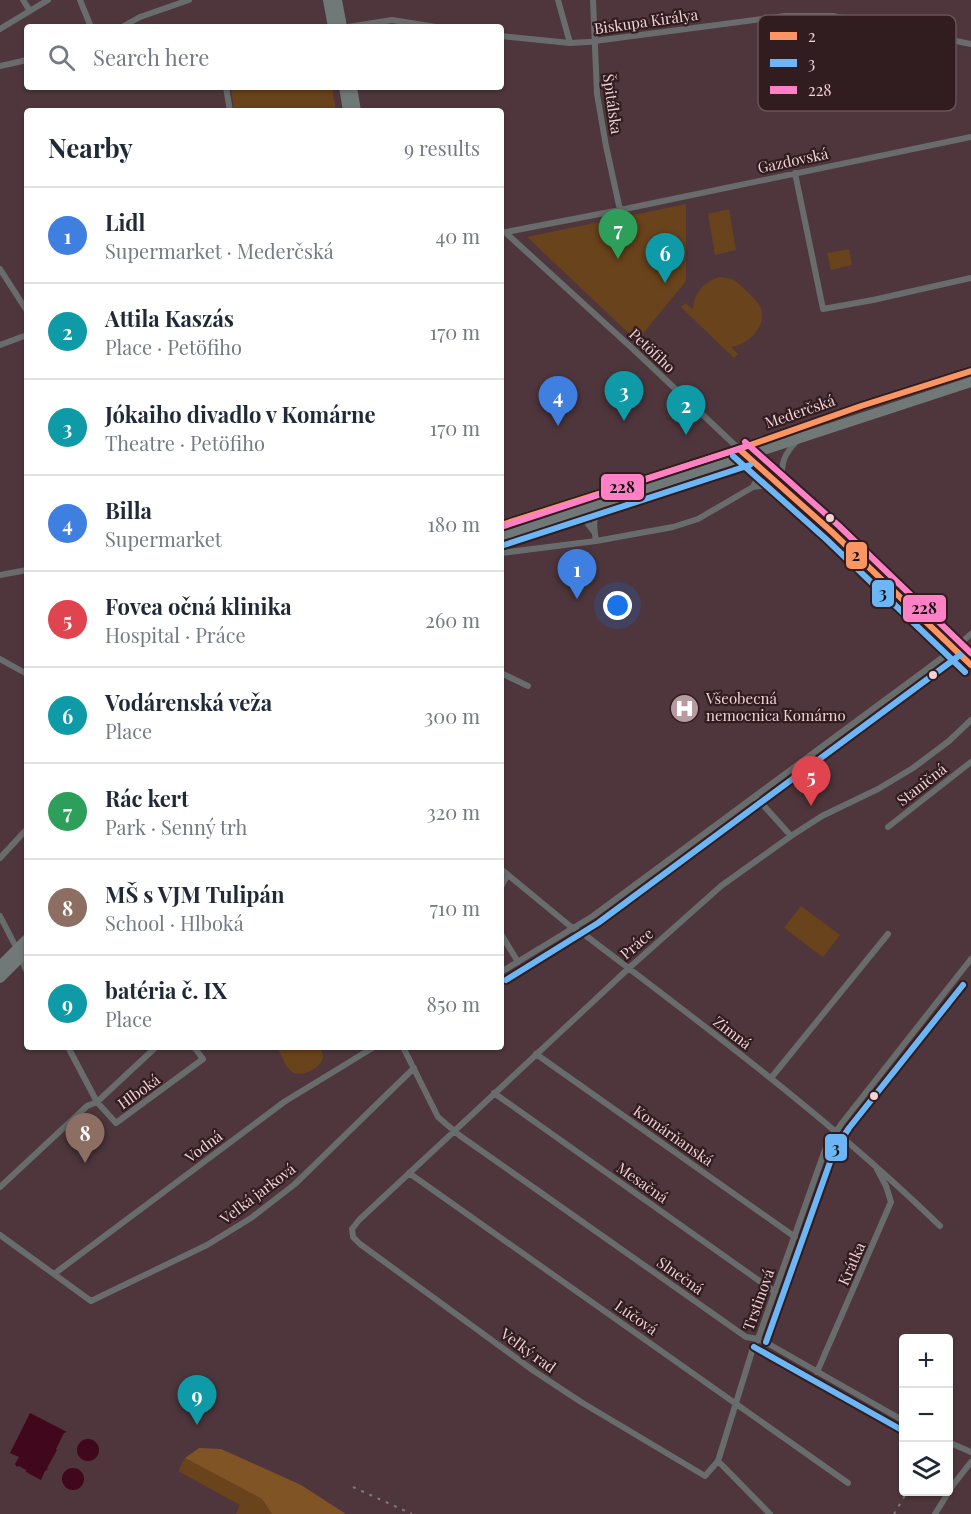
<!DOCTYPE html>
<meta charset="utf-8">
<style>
:root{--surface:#fff;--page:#f2f2f3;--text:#1f2937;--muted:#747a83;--line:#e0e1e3;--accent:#111827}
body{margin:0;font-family:"Playfair Display",serif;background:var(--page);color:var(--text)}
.controls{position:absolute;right:18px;bottom:18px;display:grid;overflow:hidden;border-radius:6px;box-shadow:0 2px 4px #0004}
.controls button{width:54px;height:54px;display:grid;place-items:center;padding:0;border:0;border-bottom:2px solid var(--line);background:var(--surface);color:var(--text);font:30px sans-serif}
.you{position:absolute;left:618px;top:606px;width:21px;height:21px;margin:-15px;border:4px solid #fff;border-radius:50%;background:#1a73e8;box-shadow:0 0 0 9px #1a73e833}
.badge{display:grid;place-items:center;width:39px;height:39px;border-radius:50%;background:var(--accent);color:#fff;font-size:20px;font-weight:700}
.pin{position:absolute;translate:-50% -50px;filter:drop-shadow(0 2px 3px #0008)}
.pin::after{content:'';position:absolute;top:32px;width:21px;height:18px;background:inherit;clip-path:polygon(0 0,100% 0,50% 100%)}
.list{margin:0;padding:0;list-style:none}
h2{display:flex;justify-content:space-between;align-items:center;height:78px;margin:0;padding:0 24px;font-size:26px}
h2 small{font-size:20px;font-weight:400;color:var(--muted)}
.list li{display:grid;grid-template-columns:39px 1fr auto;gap:18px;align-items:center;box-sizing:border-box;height:96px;padding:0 24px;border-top:2px solid var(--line)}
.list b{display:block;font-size:22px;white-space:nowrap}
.list p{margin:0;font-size:20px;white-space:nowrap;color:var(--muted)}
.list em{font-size:20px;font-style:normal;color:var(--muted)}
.icon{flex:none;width:33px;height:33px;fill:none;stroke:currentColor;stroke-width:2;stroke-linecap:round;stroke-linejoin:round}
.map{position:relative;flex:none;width:971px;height:1514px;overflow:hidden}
.search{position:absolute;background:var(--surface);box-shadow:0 2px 4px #0004;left:24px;top:24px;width:480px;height:66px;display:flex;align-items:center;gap:15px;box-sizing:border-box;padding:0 21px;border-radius:6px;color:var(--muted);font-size:22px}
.panel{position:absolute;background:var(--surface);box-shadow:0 2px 4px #0004;left:24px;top:108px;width:480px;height:942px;border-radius:6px}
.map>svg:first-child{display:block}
.green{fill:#69431b}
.forest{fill:#815426}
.water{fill:#41071c}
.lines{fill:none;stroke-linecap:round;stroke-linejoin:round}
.street{stroke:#696c6c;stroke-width:6}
.primary{stroke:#707878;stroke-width:10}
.rail{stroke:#7b7879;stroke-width:2;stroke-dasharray:3 6;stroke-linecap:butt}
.bus-1-casing{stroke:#311c20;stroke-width:10}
.bus-2-casing{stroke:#311c20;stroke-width:10}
.bus-3-casing{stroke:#311c20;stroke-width:10}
.bus-1{stroke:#fb9564;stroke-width:6}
.bus-2{stroke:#6db6f5;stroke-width:6}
.bus-3{stroke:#ff80c5;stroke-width:6}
.bus-dot{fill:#f0d2d7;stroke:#311c20;stroke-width:2}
.labels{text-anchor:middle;stroke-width:4.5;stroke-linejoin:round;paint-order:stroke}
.street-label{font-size:15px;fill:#f0d2d7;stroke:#311c20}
.poi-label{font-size:15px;fill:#f0d2d7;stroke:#311c20;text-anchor:start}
.key{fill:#311c20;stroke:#6a5357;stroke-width:1.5}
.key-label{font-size:16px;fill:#f0d2d7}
.line-badge{stroke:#311c20;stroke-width:2}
.pale-badge-label{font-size:16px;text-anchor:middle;font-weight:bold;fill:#111}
</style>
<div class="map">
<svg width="971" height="1514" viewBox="0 0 971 1514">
<rect width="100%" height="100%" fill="#4e363c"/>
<path class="green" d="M231,87h101l4,24h-102z
M686,204v77l-49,60 -110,-104z
M729,209l7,41 -21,5 -7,-41z
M849,249l3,16 -21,5 -4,-17z
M720,277c5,1 10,1 14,3 6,4 20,18 24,23 13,19 -8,42 -27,44l7,7 -4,4 -53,-51 4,-4 8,6c1,-17 11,-27 27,-32z
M801,906l39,29 -17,22 -39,-29z
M277,1047h43c1,3 3,6 3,9 0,12 -22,22 -31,16 -7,-5 -11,-18 -15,-25z
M185,1458l77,41 10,15h-36l4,-9 -62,-34z"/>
<path class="forest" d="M199,1448l22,1 80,36 45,29h-74l-10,-15 -77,-41z"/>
<path class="water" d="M30,1413l37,19 -3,1 -8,16 1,1 -10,18 1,1 -3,2 -4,9 -15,-8v-2l-7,-4 -2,1 -2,-3 4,-7 -9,-4z
M77 1450a11 11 0 1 1 22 0a11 11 0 1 1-22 0Z
M62 1479a11 11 0 1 1 22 0a11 11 0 1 1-22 0Z"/>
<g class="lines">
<path class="street" d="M23,0l7,11
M80,0l11,27
M558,0l12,43
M593,0l4,94 9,52 14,64
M122,27l18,-10 49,-17
M348,27l44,-7 44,7
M0,29l48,-29
M501,36l69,7 17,-1 198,-26h48l138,28
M0,66l27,-6
M226,87l4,24
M795,173l28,136 50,-9 98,-22
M501,233l119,-23 351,-73
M506,233l127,116 106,100 93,83 139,133
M0,269l27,42
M0,345l27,-10
M781,486c1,-21 0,-29 16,-45
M753,487l9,-19
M570,514l15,6 9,12
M596,541c-2,-12 -4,-26 5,-36
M501,553l95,-12 77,-14 25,-8 55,-32 15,-2 13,1
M0,575l27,-5
M0,659l27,15
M501,673l27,13
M971,720l-22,21 -36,27 -35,21 -56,27 -31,20 -70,50 -92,82 -270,252 -7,9 1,8 7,7 174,127 47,31 124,74 13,-15 35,-113 5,-9 68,-192 16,-24 129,-164
M756,797l35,39
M888,827l83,-65
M0,858l27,-29
M501,869l69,57 15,9c122,93 245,184 355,291
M501,887l3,-6 4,-6
M0,916l17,33 10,23
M501,934l17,28
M501,972l92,-56 334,-247 28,-21 16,-14
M68,1047l29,55 19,21 87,-64 -9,-12
M403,1047l35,70 21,18 287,202 12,2 9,4 137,78
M536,1054l259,183
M771,1078l117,-144
M494,1093l281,199
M409,1173l439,310
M0,1187l87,-81 10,-4 59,-55
M0,1235l91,66 116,-56 44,-27 44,-34 119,-116
M54,1274l230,-172 90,-55
M817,1372l74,-170 -5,-16 -9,-17
M948,1442l23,10
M718,1461l52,53
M935,1514l18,-29 18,-23"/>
<path class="primary" d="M328,0l5,27
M337,0l5,27
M344,87l4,24
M352,87l4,24
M501,525l238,-76 122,-43 110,-35
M501,536l470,-154
M0,966l27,-27
M0,978l27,-27"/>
<path class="rail" d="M353,1487l59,27
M894,1514l13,-22"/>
<defs>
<path id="bus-1" d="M739,449l93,83 139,133
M501,525l238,-76 122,-43 110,-35"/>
<path id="bus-2" d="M733,456l93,83 139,133
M504,545l246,-80
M506,980l92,-57 362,-268
M766,1342l68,-191 15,-23 114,-143
M754,1347l146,82"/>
<path id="bus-3" d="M745,442l93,83 133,128
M501,527l243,-80"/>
</defs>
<use href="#bus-1" class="bus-1-casing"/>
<use href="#bus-2" class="bus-2-casing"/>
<use href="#bus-3" class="bus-3-casing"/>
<use href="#bus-1" class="bus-1"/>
<use href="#bus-2" class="bus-2"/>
<use href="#bus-3" class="bus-3"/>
</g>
<defs>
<symbol id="hospital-disc" viewBox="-11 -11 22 22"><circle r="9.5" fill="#b79ba1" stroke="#311c20"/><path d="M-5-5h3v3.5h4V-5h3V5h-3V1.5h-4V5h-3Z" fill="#fff"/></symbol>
</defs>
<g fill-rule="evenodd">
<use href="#hospital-disc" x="668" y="692" width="33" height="33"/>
</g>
<g class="bus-dot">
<circle cx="830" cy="518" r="5"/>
<circle cx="933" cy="675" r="5"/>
<circle cx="874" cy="1096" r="5"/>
</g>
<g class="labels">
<g class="street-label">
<text transform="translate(646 22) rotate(-8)" y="5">Biskupa Királya</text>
<text transform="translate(612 104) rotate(82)" y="5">Špitálska</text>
<text transform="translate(793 161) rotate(-12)" y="5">Gazdovská</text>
<text transform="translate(652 351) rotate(43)" y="5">Petöfiho</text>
<text transform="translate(800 412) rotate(-19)" y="5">Mederčská</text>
<text transform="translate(922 785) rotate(-38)" y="5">Staničná</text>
<text transform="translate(637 944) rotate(-41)" y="5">Práce</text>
<text transform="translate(732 1033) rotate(38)" y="5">Zimná</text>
<text transform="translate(139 1092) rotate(-36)" y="5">Hlboká</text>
<text transform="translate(673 1136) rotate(35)" y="5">Komárňanská</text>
<text transform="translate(204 1147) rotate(-37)" y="5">Vodná</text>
<text transform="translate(642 1183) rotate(35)" y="5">Mesačná</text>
<text transform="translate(258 1194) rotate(-37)" y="5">Veľká jarková</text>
<text transform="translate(852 1264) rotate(-66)" y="5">Krátka</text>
<text transform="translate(680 1276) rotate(35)" y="5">Slnečná</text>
<text transform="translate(759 1300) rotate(-70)" y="5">Trstinová</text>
<text transform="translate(636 1318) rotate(35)" y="5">Lúčová</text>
<text transform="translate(528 1351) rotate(36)" y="5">Veľký rad</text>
</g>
<g class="poi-label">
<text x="706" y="704">Všeobecná<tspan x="706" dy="17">nemocnica Komárno</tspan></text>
</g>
</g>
<rect x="758" y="15" width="198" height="96" rx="9" class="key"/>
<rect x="770" y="32" width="27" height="8" fill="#fb9564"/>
<rect x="770" y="59" width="27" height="8" fill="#6db6f5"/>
<rect x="770" y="86" width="27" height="8" fill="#ff80c5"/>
<g class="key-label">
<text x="808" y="42">2</text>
<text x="808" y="69">3</text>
<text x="808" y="96">228</text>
</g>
<g class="line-badge">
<rect x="600" y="473" width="45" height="28" rx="6" fill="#ff80c5"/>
<rect x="845" y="541" width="23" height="29" rx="6" fill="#fb9564"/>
<rect x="871" y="579" width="24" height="29" rx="6" fill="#6db6f5"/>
<rect x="902" y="594" width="45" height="29" rx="6" fill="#ff80c5"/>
<rect x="824" y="1133" width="24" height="29" rx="6" fill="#6db6f5"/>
</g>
<g class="pale-badge-label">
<text x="622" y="493">228</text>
<text x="856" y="561">2</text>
<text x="883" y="599">3</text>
<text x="924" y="614">228</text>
<text x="836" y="1154">3</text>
</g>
</svg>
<div class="controls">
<button>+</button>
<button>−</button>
<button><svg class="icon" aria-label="layers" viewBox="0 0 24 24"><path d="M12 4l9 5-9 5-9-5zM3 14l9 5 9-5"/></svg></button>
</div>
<div class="you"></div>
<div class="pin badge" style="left:577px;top:599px;background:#3f7fe0">1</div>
<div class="pin badge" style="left:686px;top:435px;background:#0f9aa8">2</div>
<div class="pin badge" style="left:624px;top:421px;background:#0f9aa8">3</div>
<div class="pin badge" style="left:558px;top:426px;background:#3f7fe0">4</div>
<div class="pin badge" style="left:811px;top:806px;background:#e0444e">5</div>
<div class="pin badge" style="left:665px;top:283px;background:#0f9aa8">6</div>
<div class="pin badge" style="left:618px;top:259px;background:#2e9e5b">7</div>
<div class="pin badge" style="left:85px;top:1163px;background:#8d6e63">8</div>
<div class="pin badge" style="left:197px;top:1425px;background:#0f9aa8">9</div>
<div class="search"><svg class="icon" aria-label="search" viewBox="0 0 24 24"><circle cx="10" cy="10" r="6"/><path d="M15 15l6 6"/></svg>Search here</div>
<section class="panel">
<h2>Nearby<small>9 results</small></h2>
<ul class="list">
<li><span class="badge" style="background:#3f7fe0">1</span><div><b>Lidl</b><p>Supermarket · Mederčská</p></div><em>40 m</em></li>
<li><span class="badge" style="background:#0f9aa8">2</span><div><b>Attila Kaszás</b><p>Place · Petöfiho</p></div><em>170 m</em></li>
<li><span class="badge" style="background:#0f9aa8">3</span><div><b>Jókaiho divadlo v Komárne</b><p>Theatre · Petöfiho</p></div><em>170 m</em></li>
<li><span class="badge" style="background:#3f7fe0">4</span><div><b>Billa</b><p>Supermarket</p></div><em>180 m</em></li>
<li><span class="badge" style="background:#e0444e">5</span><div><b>Fovea očná klinika</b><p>Hospital · Práce</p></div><em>260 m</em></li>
<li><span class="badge" style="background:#0f9aa8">6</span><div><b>Vodárenská veža</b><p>Place</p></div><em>300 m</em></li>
<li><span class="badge" style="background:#2e9e5b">7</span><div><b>Rác kert</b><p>Park · Senný trh</p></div><em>320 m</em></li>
<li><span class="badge" style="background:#8d6e63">8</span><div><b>MŠ s VJM Tulipán</b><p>School · Hlboká</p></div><em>710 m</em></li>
<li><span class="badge" style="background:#0f9aa8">9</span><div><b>batéria č. IX</b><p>Place</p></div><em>850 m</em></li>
</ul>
</section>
</div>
